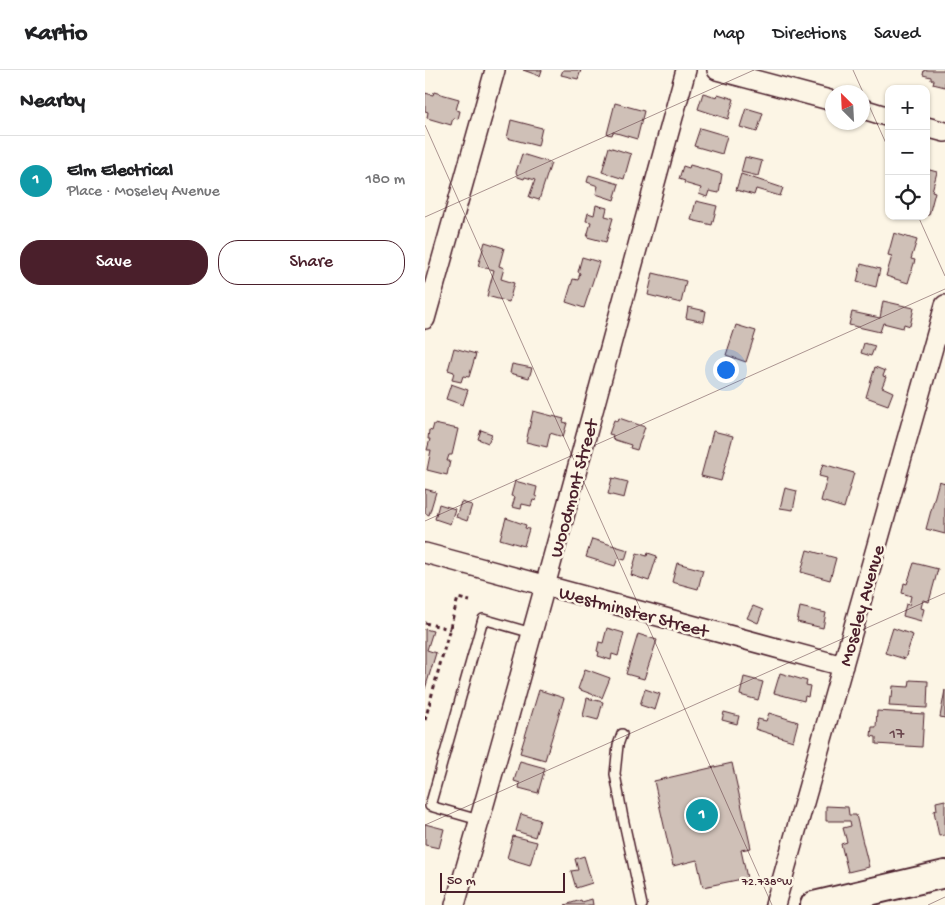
<!DOCTYPE html>
<meta charset="utf-8">
<style>
:root{--surface:#fff;--page:#f2f2f2;--text:#202124;--muted:#757577;--line:#e0e0e0;--accent:#4a1f2b}
body{margin:0;font-family:"Gochi Hand",sans-serif;background:var(--page);color:var(--text)}
.controls{position:absolute;right:15px;top:15px;display:grid;overflow:hidden;border-radius:10px;box-shadow:0 1px 4px #0004}
.controls button{width:45px;height:45px;display:grid;place-items:center;padding:0;border:0;border-bottom:1px solid var(--line);background:var(--surface);color:var(--text);font:25px sans-serif}
.compass{position:absolute;left:400px;top:15px;width:45px;height:45px;border-radius:50%;background:var(--surface);box-shadow:0 1px 4px #0004;rotate:336deg}
.scale{position:absolute;left:15px;bottom:12px;width:125px;box-sizing:border-box;padding-left:5px;border:2px solid #4a1f2b;border-top:0;font-size:14px;line-height:18px;white-space:nowrap;color:#4a1f2b;-webkit-text-stroke:4px #fcf5e5;paint-order:stroke}
.you{position:absolute;left:300px;top:299px;width:18px;height:18px;margin:-12px;border:4px solid #fff;border-radius:50%;background:#1a73e8;box-shadow:0 0 0 8px #1a73e833}
.badge{display:grid;place-items:center;width:32px;height:32px;border-radius:50%;background:var(--accent);color:#fff;font-size:16px;font-weight:700}
.pin{position:absolute;translate:-50% -50%;border:2px solid #fff;box-shadow:0 1px 5px #0006}
.list{margin:0;padding:0;list-style:none}
h2{display:flex;justify-content:space-between;align-items:center;height:65px;margin:0;padding:0 20px;font-size:21px}
h2 small{font-size:16px;font-weight:400;color:var(--muted)}
.list li{display:grid;grid-template-columns:32px 1fr auto;gap:15px;align-items:center;box-sizing:border-box;height:90px;padding:0 20px;border-top:1px solid var(--line)}
.list b{display:block;font-size:19px;white-space:nowrap}
.list p{margin:0;font-size:16px;white-space:nowrap;color:var(--muted)}
.list em{font-size:16px;font-style:normal;color:var(--muted)}
.actions{display:flex;gap:10px;padding:15px 20px}
.actions a{flex:1;padding:11px 0;border:1px solid var(--accent);border-radius:20px;text-align:center;font-size:18px;color:var(--accent)}
.actions .main{background:var(--accent);color:#fff}
.icon{flex:none;width:28px;height:28px;fill:none;stroke:currentColor;stroke-width:2;stroke-linecap:round;stroke-linejoin:round}
.map{position:relative;flex:none;width:520px;height:835px;overflow:hidden}
header{display:flex;align-items:center;gap:30px;box-sizing:border-box;height:70px;padding:0 25px;background:var(--surface);border-bottom:1px solid var(--line)}
header strong{font-size:24px}
nav{display:flex;gap:28px;margin-inline-start:auto;font-size:18px}
main{display:flex}
aside{flex:1;background:var(--surface)}
.map>svg:first-child{display:block}
.building{fill:#cfc0b7;stroke:#4a1f2b}
.lines{fill:none;stroke-linecap:round;stroke-linejoin:round}
.service-casing{stroke:#4a1f2b;stroke-width:12}
.minor-casing{stroke:#4a1f2b;stroke-width:22}
.secondary-casing{stroke:#4a1f2b;stroke-width:30}
.path{stroke:#4a1f2b;stroke-width:3;stroke-dasharray:4 4;stroke-linecap:butt}
.service{stroke:#fcf5e5;stroke-width:9}
.minor{stroke:#fcf5e5;stroke-width:19}
.secondary{stroke:#fcf5e5;stroke-width:26}
.ticks{fill:none;stroke:#4a1f2b;stroke-width:1;stroke-opacity:0.45}
.labels{text-anchor:middle;stroke-width:5;stroke-linejoin:round;paint-order:stroke}
.number-label{font-size:16px;fill:#6b474e}
.street-label{font-size:19px;fill:#4a1f2b;stroke:#fcf5e5}
.ticks-label{font-size:12px;text-anchor:middle;fill:#4a1f2b;stroke:#fcf5e5;stroke-width:5;stroke-linejoin:round;paint-order:stroke}
</style>
<header>
<strong>Kartio</strong>
<nav><a>Map</a><a>Directions</a><a>Saved</a></nav>
</header>
<main>
<aside>
<h2>Nearby<small></small></h2>
<ul class="list">
<li><span class="badge" style="background:#0f9aa8">1</span><div><b>Elm Electrical</b><p>Place · Moseley Avenue</p></div><em>180 m</em></li>
</ul>
<div class="actions"><a class="main">Save</a><a>Share</a></div>
</aside>
<div class="map">
<svg width="520" height="835" viewBox="0 0 520 835">
<rect width="100%" height="100%" fill="#fcf5e5"/>
<filter id="ink" filterUnits="userSpaceOnUse"><feTurbulence type="fractalNoise" baseFrequency=".02" numOctaves="2"/><feDisplacementMap in="SourceGraphic" scale="10" xChannelSelector="R" yChannelSelector="G"/><feConvolveMatrix kernelMatrix="1 2 1 2 8 2 1 2 1" color-interpolation-filters="sRGB"/></filter>
<g filter="url(#ink)">
<path class="building" d="M98,0h19l-2,6z
M138,0h18l-3,9 -17,-4z
M499,0h21v17l-12,-3 1,-4h-3v-3l-8,-2z
M9,22l25,7 -3,11 4,1 -2,8 -5,-1 -2,7 -24,-7 1,-6 -3,-1v-18l8,2z
M278,23l14,4 1,-3 16,5 -6,20 -30,-10z
M190,33l29,8 -7,28 -24,-7 -1,3 -5,-1z
M321,38l17,5 -6,19 -17,-5z
M86,50l31,8 -4,18 -31,-8z
M275,58l27,8 -5,18 -28,-8z
M184,77l22,7 -7,25 -22,-7z
M97,84l29,9 -12,37 -10,-3 6,-17 -10,-3 -1,2 -6,-2 -2,-5z
M320,87l17,4 -4,15 -17,-4z
M265,95l32,9 -3,19 -10,-2 -2,6 -8,-3 2,-6 -17,-5 1,-2 -6,-2 4,-13 6,2z
M501,99l11,3 -5,19 3,1 -6,23h-3z
M316,104l42,14 -3,8 -24,-7 -2,6 -18,-5z
M164,105l30,9 -5,16 -18,-6 2,-8 -11,-4z
M271,131l21,5 -5,19 -21,-5z
M171,135l11,3 -2,8 8,2 -7,24 -19,-5 4,-15 -5,-1 2,-8 6,2z
M469,163l23,7 -6,19 4,1 -7,23 -22,-7 6,-20 -4,-1z
M60,172l19,6 -5,18 5,2 -3,11 13,4 -5,19 -22,-6 7,-26 -16,-4z
M157,187l17,5 -15,46 -18,-6 7,-23 5,1 2,-7 -2,-1z
M436,194l19,5 -4,18 -19,-5z
M228,203l33,8 -5,22 -33,-8z
M458,231l31,7 -4,18 -6,-2 -1,4 -20,-5 -3,9 -31,-7 3,-13 28,6z
M263,237l18,4 -2,11 -18,-4z
M311,255l20,6 -10,31 -20,-7z
M439,273l11,3 -4,10 -10,-3z
M29,278l22,6 -7,23 -6,-1 -2,6 -9,-2 2,-8 -6,-2z
M87,294l20,4 -3,10 -19,-5z
M450,297l10,4 -2,5 3,1 -4,10 11,5 -5,13 -22,-8z
M26,314l17,6 -5,15 -17,-6z
M108,341l31,8 -1,3 4,1 -4,14 -13,-4 -3,14 -21,-5z
M194,348l26,9 -8,23 -7,-2 1,-3 -19,-6 1,-4 -4,-1 5,-14 4,1z
M9,354l24,5 -6,26h-3l-2,6h3l-3,14 -20,-5 4,-20h-4l3,-11h-2l1,-9 3,1z
M56,360l11,4 -4,9 -10,-4z
M288,361l20,5 -12,45 -20,-5z
M398,394l31,9 -10,35 -23,-7 6,-23 -8,-2z
M187,408l16,4 -4,16 -16,-4z
M90,411l22,6 -2,9 2,1 -1,4 -3,-1 -2,6 -9,-2 -1,5 -9,-2 3,-10 -4,-1z
M514,411l6,2v51l-19,-5z
M360,418l12,3 -4,19 -13,-2z
M0,419l11,3 -7,23 -4,-2z
M36,432l11,3 -5,16 -11,-4z
M14,434l16,5 -5,15 -15,-5z
M81,448l20,7 -1,3 4,1 -5,17 -24,-7z
M167,469l36,11 -3,10 -7,-2 -3,8 -29,-9z
M382,480l29,8 -6,22 -29,-8z
M212,483l10,3 1,-3 9,3 -8,25 -18,-6z
M252,493l26,7 -5,19 -26,-7z
M489,493l24,6 -9,33 -6,-2 -2,8 3,1 -3,12 -18,-5 3,-12 3,1 2,-9 -9,-3 2,-10 3,1z
M328,536l10,4 -5,13 -11,-5z
M375,537l26,6 -3,15 -26,-6z
M182,558l17,5 -6,23 -6,-2 -1,6 -13,-4 1,-4 -2,-1 2,-9 4,1z
M468,558l20,7 -8,24 -20,-6z
M0,559l8,2 -6,19 9,3 -11,36z
M213,564l19,6 -13,39 -18,-5z
M160,599l25,9 -8,20 -24,-9z
M355,603l27,8 -1,4 4,1 -2,11 -3,-1 -1,5 -30,-8z
M319,607l19,5 -5,18 -18,-5z
M485,610l18,1 -1,27 -38,-2 1,-9 2,1 1,-12 16,1z
M220,619l15,5 -5,16 -15,-5z
M114,620l25,8 -19,62 -25,-7z
M520,620v28l-5,-1z
M162,628l16,4 -5,18 -15,-4z
M452,641l47,3 -2,33 -46,-3v-7l-5,-1 1,-9h4z
M299,642l15,4 -2,8 -15,-4z
M344,643l29,9 -5,19 -38,-12 3,-10 8,2z
M95,691l25,7 -7,25 -19,-5 1,-5 -6,-2z
M307,693l19,85 -10,2 6,28 -44,9 -6,-27 -24,6 -19,-85z
M520,730v35l-6,1 -5,-25 3,-1 -1,-8z
M401,736l22,1 1,8h7l13,52 -21,5 -7,-28 6,-2 -4,-14 8,-2 -1,-5h-24z
M96,744l19,6 -5,17 -19,-6z
M0,754l19,5 -5,19 -14,-3z
M88,766l24,6 -7,23 -23,-7z
M159,786l8,27 -16,5 -5,-17 7,-1 -3,-11z
M167,829l1,6h-28l16,-5 1,2z"/>
<g class="lines">
<defs>
<path id="service" d="M197,664l-4,11 -3,29 8,44 19,87
M54,750l-49,-14 53,-187 49,14"/>
<path id="minor" d="M292,0l116,31
M438,39l26,8
M501,57l19,5
M0,249l70,-249
M0,483l418,113
M30,835c81,-277 154,-557 231,-835
M350,835l170,-600"/>
<path id="secondary" d="M389,835l131,-31"/>
</defs>
<use href="#service" class="service-casing"/>
<use href="#minor" class="minor-casing"/>
<use href="#secondary" class="secondary-casing"/>
<path class="path" d="M0,553l25,6
M0,650l33,-122 12,3"/>
<use href="#service" class="service"/>
<use href="#minor" class="minor"/>
<use href="#secondary" class="secondary"/>
</g>
</g>
<path class="ticks" d="M428,0l36,80M0,55l347,780M493,146l27,60M0,147l329,-147M0,451l520,-232M0,755l520,-232M503,835l17,-8"/>
<g class="labels">
<g class="number-label">
<text x="472" y="668">17</text>
</g>
<g class="street-label">
<text transform="translate(147 418) rotate(-75)" y="7">Woodmont Street</text>
<text transform="translate(435 535) rotate(-74)" y="7">Moseley Avenue</text>
<text transform="translate(209 540) rotate(15)" y="7">Westminster Street</text>
</g>
</g>
<g class="ticks-label">
<text x="342" y="815">72.738°W</text>
</g>
</svg>
<div class="controls">
<button>+</button>
<button>−</button>
<button><svg class="icon" aria-label="locate" viewBox="0 0 24 24"><circle cx="12" cy="12" r="6"/><path d="M12 2v4M12 18v4M2 12h4M18 12h4"/></svg></button>
</div>
<svg class="compass" viewBox="-18 -18 36 36"><path d="M0-13l5 13h-10z" fill="#e53935"/><path d="M0 13l5-13h-10z" fill="#757577"/></svg>
<div class="scale">50 m</div>
<div class="you"></div>
<div class="pin badge" style="left:277px;top:745px;background:#0f9aa8">1</div>
</div>
</main>
